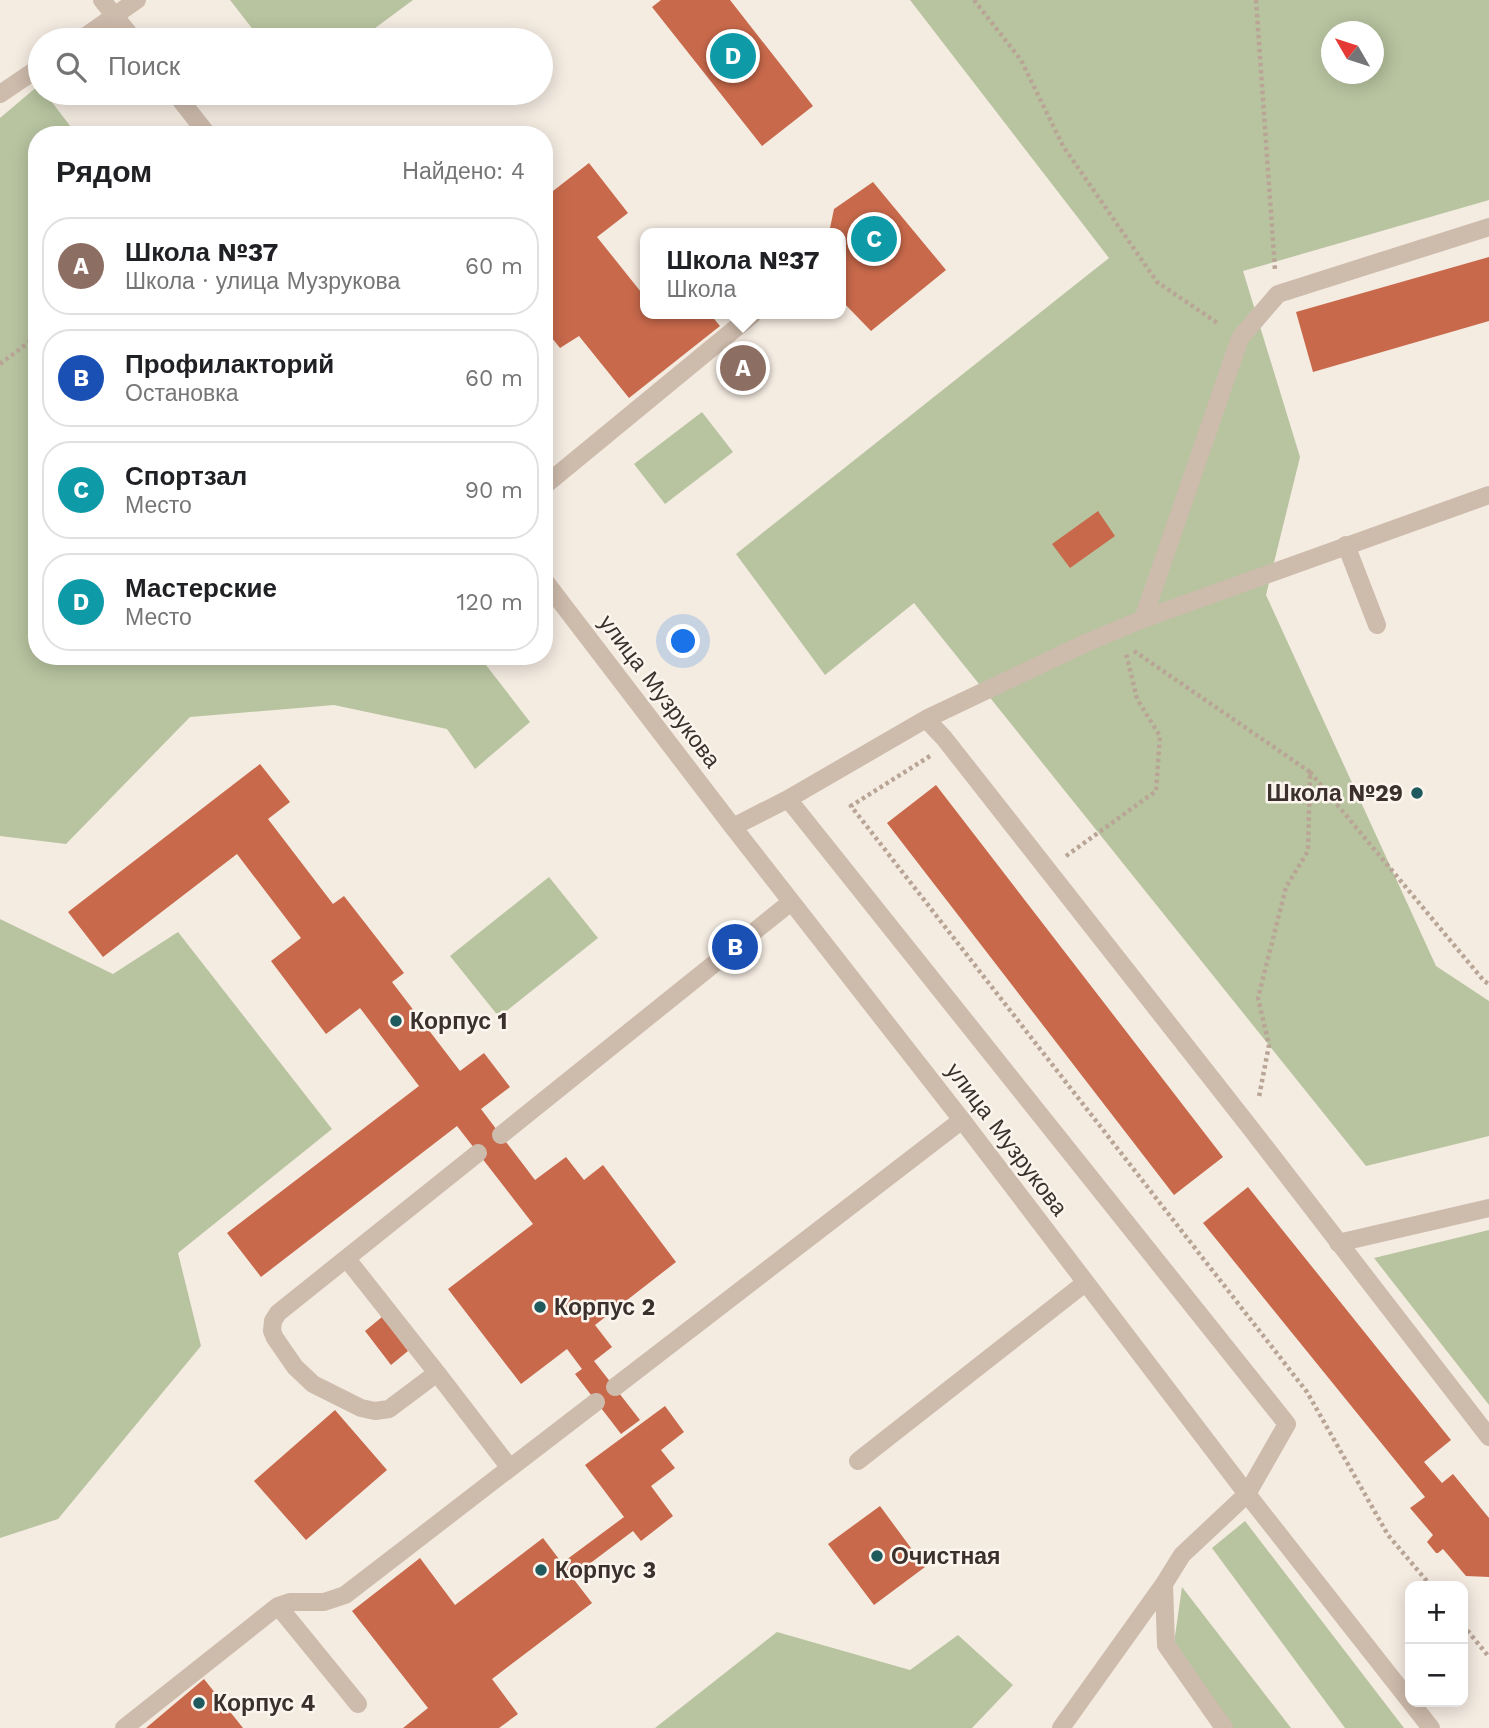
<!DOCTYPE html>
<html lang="ru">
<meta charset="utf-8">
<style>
:root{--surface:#fff;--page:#f2f2f2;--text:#202124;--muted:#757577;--line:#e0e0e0;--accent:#0b8043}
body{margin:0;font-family:"Work Sans",sans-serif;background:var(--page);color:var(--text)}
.controls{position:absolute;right:21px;bottom:21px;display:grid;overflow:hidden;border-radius:14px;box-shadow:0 4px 18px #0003}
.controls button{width:63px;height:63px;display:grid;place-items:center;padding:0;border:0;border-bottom:2px solid var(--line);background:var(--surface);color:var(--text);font:35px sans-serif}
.compass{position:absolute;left:1321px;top:21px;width:63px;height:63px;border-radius:50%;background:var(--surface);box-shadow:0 4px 18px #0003;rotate:309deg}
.you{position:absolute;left:684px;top:642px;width:24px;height:24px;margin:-18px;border:5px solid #fff;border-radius:50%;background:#1a73e8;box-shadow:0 0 0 10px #1a73e833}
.badge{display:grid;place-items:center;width:46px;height:46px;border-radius:50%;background:var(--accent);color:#fff;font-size:23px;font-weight:700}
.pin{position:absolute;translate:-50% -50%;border:4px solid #fff;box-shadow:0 2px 7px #0006}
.popup{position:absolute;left:640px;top:228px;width:206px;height:91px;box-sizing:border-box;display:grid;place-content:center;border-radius:14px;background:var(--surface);filter:drop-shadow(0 2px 5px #0005);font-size:23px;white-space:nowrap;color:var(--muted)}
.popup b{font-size:26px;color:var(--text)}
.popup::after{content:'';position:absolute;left:50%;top:100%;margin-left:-14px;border:14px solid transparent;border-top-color:var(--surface)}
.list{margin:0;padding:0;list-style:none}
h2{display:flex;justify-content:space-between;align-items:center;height:91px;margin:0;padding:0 28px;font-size:30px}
h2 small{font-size:23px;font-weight:400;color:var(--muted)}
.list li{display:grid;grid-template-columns:46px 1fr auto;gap:21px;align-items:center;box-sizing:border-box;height:98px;margin:0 14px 14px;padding:0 14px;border:2px solid var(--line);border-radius:28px}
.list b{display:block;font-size:26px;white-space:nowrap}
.list p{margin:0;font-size:23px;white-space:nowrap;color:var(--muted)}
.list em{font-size:23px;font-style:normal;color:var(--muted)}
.icon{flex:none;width:38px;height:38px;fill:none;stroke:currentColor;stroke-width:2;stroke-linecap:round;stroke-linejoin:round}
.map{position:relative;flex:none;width:1489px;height:1728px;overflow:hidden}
.search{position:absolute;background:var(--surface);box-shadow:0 4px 18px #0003;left:28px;top:28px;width:525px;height:77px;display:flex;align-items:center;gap:18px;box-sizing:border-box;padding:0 24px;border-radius:38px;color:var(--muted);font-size:26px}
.panel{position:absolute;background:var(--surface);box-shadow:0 4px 18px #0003;left:28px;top:126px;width:525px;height:539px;border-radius:28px}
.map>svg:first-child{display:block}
.green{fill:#b8c4a0;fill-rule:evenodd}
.building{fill:#c8694b}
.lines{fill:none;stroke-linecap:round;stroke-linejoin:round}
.path{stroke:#b9a596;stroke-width:4.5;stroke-dasharray:3.5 3.5;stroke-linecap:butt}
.service{stroke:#cdbbac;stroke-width:18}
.tertiary{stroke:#cdbbac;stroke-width:18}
.poi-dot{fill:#1f5a5e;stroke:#fbf5ee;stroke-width:2.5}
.labels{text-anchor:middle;stroke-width:5;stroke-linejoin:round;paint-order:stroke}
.street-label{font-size:23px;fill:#3b302b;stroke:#fbf5ee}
.poi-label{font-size:23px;font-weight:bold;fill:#3b302b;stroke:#fbf5ee;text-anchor:start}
</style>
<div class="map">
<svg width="1489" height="1728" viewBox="0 0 1489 1728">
<rect width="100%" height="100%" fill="#f4ebe1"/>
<path class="green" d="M230,0h183l-54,40h-98z
M910,0h579v200l-246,71 57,186 -34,138 170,371 53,35v135l-123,30 -452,-563 -89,72 -89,-121 373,-296zM1332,32h42v42h-42z
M39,85l1,8h5l32,42h-40v521h442l51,66 -55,47 -28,-40 -113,-24 -144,12 -124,127 -66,-8v-718z
M702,412l31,40 -68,52 -31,-40z
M549,877l49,61 -99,79 -49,-61z
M0,919l113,55 65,-42 154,197 -154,124 23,93 -143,173 -58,19z
M1489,1230v175l-115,-147z
M1245,1521l159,207h-59l-133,-180z
M1182,1587l109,141h-60l-57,-85z
M777,1632l133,38 48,-35 55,50 -41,43h-317z"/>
<path class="building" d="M661,0h69l83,106 -51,40 -110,-139z
M589,163l39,50 -31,24 48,60v17h65l10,12 -91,72 -50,-62 -19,12 -16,-20v-19l7,-7 -7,-9v-95z
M873,182l73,88 -75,61 -30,-31v-67h-12l5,-24z
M1489,257v64l-176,51 -17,-60z
M1098,511l17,25 -45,32 -18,-24z
M260,764l30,38 -22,17 65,85 11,-8 60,77 -12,9 68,89 24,-18 26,34 -29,22 54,71 31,-23 18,23 19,-15 73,97 -81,63 17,22 -18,14 46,59 -19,14 -46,-60 7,-5 -15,-20 -46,35 -73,-95 85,-65 -76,-98 -196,151 -34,-44 192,-147 -59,-78 -34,26 -55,-73 30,-23 -64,-84 -134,103 -35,-45z
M936,785l287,372 -49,38 -287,-372z
M1248,1187l203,253 -27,22 18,21 11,-9 36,44v59l-23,-1 -23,-27 -5,4h-2l-9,-11 6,-7 -23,-27 15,-11 -222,-274z
M382,1317l26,34 -17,14 -26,-34z
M665,1406l19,26 -23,18 14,18 -24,18 22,30 -32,25 -8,-10 -61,46 20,26 -100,76 26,35 -19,14h-96l25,-20 -76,-97 68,-53 35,47 88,-67 19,25 62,-46 -39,-52z
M335,1410l52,60 -81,70 -52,-59z
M880,1506l45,61 -51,38 -46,-61z
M204,1679l39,49h-97z"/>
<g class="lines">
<path class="path" d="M974,0l47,60 42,86 94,136 62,42
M1256,0l19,270
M0,364l37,-28
M1134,651l176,121 -2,79 -22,36 -28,111 11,47 -10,52
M930,756l-79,50 456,586 81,143 43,51
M1310,772l174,209 5,3
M1066,856l90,-65 4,-55 -23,-37 -11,-46
M1463,1625l26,32"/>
<path class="service" d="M80,40l57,-40
M0,94l40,-27
M544,486l209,-172
M1346,545l31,80
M1143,619l97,-281 38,-44 211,-67
M926,719l18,19 308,392 237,307
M788,799l499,625 -40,70 -65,61 -18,29 -103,144
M733,827l55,-28 138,-80 160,-76 57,-24 346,-124
M501,1135l290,-233
M478,1153l-200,160 -5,8 -1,10 3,7 20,29 18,17 48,24 14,3 14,-2 48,-36 73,95 86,-66
M1338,1243l151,-35
M347,1259l90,114
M615,1387l347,-267
M858,1461l227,-178
M1164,1584l2,61 58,83
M358,1704l-80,-98 12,-4h34l21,-7 165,-127
M124,1728l154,-122"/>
<path class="tertiary" d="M102,0l32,40
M175,93l33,42
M544,580l189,247 229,293 285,374 184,234"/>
</g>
<g class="poi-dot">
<circle cx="1417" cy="793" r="7"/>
<circle cx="396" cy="1021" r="7"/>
<circle cx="540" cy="1307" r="7"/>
<circle cx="877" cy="1556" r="7"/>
<circle cx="541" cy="1570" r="7"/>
<circle cx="199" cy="1703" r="7"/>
</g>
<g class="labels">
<g class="street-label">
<text transform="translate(660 691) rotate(53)" y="8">улица Музрукова</text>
<text transform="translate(1007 1139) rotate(53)" y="8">улица Музрукова</text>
</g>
<g class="poi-label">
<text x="1403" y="801" text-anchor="end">Школа №29</text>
<text x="410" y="1029">Корпус 1</text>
<text x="554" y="1315">Корпус 2</text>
<text x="891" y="1564">Очистная</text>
<text x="555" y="1578">Корпус 3</text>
<text x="213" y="1711">Корпус 4</text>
</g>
</g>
</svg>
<div class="controls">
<button>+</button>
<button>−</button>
</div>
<svg class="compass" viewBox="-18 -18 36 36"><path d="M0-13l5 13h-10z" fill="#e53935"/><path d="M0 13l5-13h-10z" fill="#757577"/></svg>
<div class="you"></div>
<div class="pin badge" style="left:743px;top:368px;background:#8d6e63">A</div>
<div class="popup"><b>Школа №37</b>Школа</div>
<div class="pin badge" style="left:735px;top:947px;background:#1a4fb4">B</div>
<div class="pin badge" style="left:874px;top:239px;background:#0f9aa8">C</div>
<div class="pin badge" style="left:733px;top:56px;background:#0f9aa8">D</div>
<div class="search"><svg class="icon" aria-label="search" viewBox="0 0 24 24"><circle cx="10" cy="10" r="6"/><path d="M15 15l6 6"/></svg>Поиск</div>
<section class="panel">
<h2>Рядом<small>Найдено: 4</small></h2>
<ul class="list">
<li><span class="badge" style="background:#8d6e63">A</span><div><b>Школа №37</b><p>Школа · улица Музрукова</p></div><em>60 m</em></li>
<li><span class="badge" style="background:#1a4fb4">B</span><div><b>Профилакторий</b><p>Остановка</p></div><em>60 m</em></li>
<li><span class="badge" style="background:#0f9aa8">C</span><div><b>Спортзал</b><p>Место</p></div><em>90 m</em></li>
<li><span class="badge" style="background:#0f9aa8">D</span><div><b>Мастерские</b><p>Место</p></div><em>120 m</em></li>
</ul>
</section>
</div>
